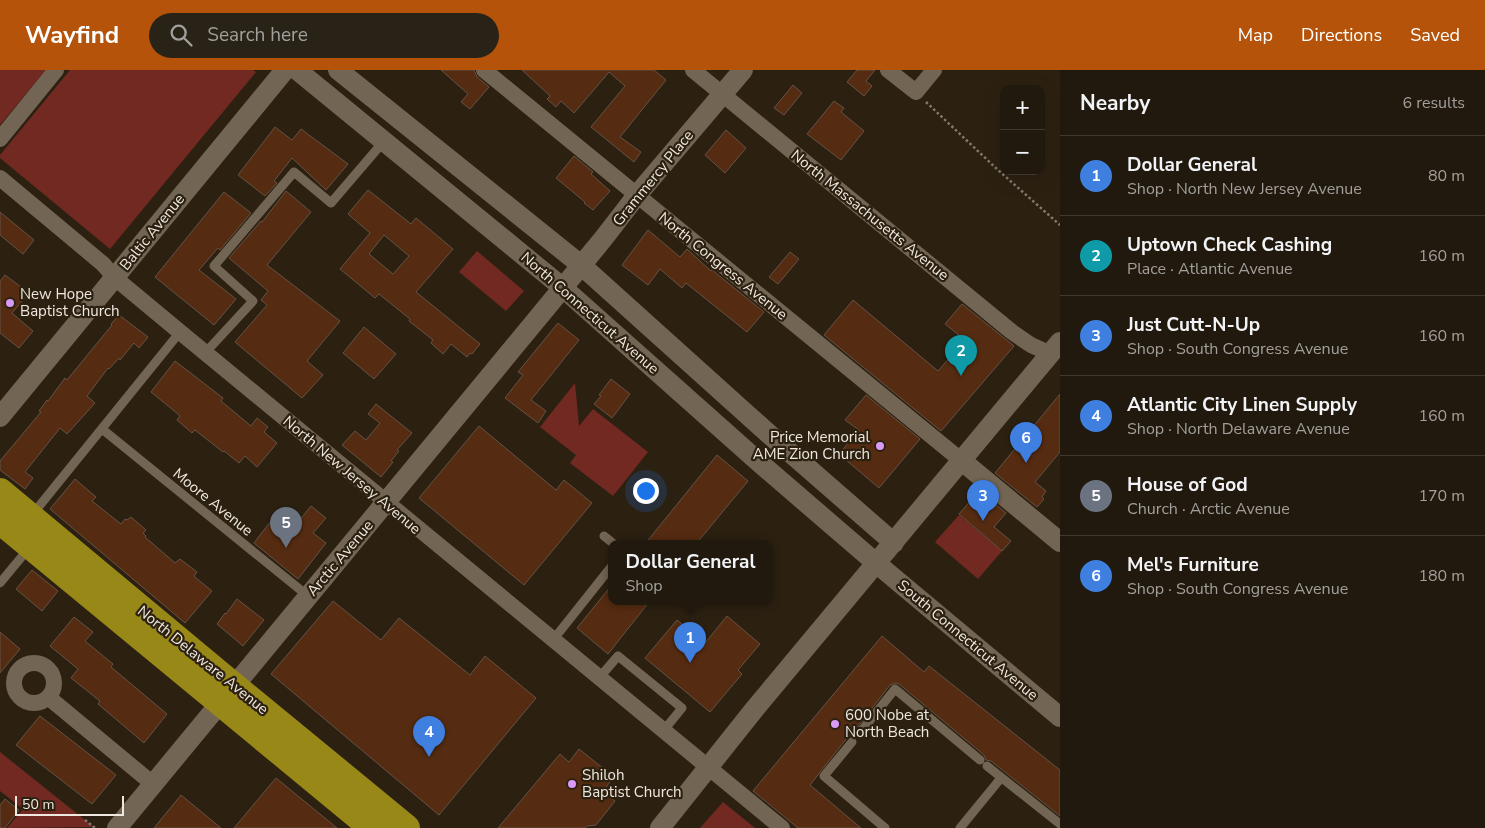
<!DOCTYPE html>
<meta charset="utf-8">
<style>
:root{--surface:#21190d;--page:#292216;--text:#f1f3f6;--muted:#a2a09d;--line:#3e382e;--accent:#b45309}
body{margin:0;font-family:"Nunito Sans",sans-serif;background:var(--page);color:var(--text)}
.controls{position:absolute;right:15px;top:15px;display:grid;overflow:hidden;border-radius:10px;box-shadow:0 5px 20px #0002}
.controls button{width:45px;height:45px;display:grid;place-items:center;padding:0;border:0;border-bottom:1px solid var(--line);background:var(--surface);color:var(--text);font:25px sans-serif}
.scale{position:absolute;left:15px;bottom:12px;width:109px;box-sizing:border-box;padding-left:5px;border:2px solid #efe8de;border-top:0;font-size:14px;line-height:18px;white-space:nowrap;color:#efe8de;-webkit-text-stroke:4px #2c2111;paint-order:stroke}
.you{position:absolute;left:645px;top:420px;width:18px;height:18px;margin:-12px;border:4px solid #fff;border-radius:50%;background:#1a73e8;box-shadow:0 0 0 8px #1a73e833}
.badge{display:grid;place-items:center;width:32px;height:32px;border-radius:50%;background:var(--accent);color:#fff;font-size:16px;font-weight:700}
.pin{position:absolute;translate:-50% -41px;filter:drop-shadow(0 1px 2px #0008)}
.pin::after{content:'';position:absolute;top:26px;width:18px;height:15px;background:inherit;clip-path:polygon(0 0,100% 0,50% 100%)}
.popup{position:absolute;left:608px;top:470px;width:165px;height:65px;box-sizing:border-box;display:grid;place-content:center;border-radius:10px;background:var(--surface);filter:drop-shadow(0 1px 4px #0005);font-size:16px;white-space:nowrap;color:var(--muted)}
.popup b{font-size:19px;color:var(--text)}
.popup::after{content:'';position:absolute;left:50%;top:100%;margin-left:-10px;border:10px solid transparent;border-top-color:var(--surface)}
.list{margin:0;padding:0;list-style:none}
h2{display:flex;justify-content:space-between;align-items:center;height:65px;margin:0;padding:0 20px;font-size:21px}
h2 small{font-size:16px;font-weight:400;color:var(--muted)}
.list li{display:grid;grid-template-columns:32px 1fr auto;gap:15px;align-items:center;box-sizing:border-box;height:80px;padding:0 20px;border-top:1px solid var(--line)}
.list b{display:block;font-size:19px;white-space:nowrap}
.list p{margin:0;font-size:16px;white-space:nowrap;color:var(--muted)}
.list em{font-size:16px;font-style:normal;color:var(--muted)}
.icon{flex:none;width:28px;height:28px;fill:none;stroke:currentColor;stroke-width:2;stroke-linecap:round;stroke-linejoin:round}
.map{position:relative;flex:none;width:1060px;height:758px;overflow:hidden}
header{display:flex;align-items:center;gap:30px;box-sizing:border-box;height:70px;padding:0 25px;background:var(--accent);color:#fff}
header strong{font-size:24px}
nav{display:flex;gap:28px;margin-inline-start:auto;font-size:18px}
.search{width:350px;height:45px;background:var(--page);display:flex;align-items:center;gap:12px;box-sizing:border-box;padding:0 18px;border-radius:28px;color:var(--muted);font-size:19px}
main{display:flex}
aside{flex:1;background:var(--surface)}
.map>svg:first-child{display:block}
.green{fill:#712922}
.building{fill:#552c11;stroke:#655247;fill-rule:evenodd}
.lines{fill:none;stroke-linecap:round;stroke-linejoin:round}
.path{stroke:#837a6d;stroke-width:2.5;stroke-dasharray:2.5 2.5;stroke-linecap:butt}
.service{stroke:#726554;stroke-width:9}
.minor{stroke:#726554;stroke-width:16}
.tertiary{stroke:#726554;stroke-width:20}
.trunk{stroke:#988818;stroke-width:28}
.poi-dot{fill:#d99af7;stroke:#2c2111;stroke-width:2}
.labels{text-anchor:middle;stroke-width:4.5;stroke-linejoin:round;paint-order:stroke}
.street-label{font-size:15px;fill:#efe8de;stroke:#2c2111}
.poi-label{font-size:15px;fill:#efe8de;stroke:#2c2111;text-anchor:start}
</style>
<header>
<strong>Wayfind</strong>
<div class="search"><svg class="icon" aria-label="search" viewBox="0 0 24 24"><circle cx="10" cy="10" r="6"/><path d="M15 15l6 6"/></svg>Search here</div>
<nav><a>Map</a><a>Directions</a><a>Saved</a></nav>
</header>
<main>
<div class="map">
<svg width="1060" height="758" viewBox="0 0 1060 758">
<rect width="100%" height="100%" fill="#2c2111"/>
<path class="green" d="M0,0h46l-46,55z
M70,0h183l3,2 -146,177 -110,-91v-3z
M477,181l47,40 -18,20 -47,-39z
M575,313l4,43 14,-17 55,43 -35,44 -43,-33 6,-8 -36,-28z
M959,445l43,36 -24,28 -43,-37z
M0,682l85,68 9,7 -87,1 16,-19 -23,-18z
M723,732l32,26h-55z"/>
<path class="building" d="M441,0h33l3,7 12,10 -19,22 -9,-7 7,-8z
M522,0h132l12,10 -46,57 21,15 -7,10 -43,-35 34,-41 -16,-14 -35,41 -13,-12 -5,6 -9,-8 3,-3z
M857,0h18l-9,11 6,5 -8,10 -17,-14z
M793,15l9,8 -18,22 -10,-7z
M834,31l10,7 -3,4 23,19 -23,29 -34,-26z
M275,57l17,13 9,-11 47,35 -22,26 -34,-32 -18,23 3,2 -12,13 -27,-21z
M726,60l20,18 -21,25 -20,-18z
M574,86l19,16 -2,2 19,17 -17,19 -9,-7 1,-1 -29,-24z
M368,120l43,34 5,-6 37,31 -37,43 64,52 -8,10 -2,-1 -3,4 -16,-13 -8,10 -12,-11 2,-3 -24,-19 1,-2 -31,-25 -4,4 -35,-29 30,-36 -22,-19zM384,165l25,21 -16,18 -24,-20z
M286,121l25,21 -44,53 73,56 -33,40 16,14 -21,23 -67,-56 32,-37 -6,-5 7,-9 -39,-33 32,-37 1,1z
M224,122l27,21 -31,37 -2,-2 -19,22 37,29 -22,26 -59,-48z
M0,142l34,28 -11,14 -23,-19z
M648,160l32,27 7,-8 24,22 1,-1 52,42 -17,20 -61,-49 -4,5 -22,-19 -12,16 -26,-20z
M790,182l9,7 -21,25 -9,-7z
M5,205l24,18 -17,20 21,18 -14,17 -19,-15v-52z
M853,230l85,71 27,-31 -20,-16 17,-20 52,42 -73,85 -117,-96z
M119,245l29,22 -9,11 -5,-5 -14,17 -1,-2 -10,11 -1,-1 -21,28 8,7 -28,31 -7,-6 -35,44 8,6 -8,11 -25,-19v-9l41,-49 -2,-1 8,-11 1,1 17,-23 2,2 45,-55 -1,-1z
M558,253l21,17 -48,60 15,11 -8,12 -33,-25 18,-23 -5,-3z
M364,257l32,27 -22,25 -31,-26z
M175,291l48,37 -2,3 30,25 6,-8 11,9 -4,5 13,11 -20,24 -12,-11 -6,7 -15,-12 -1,1 -28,-22 -3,3 -15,-13 3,-4 -2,-2 -27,-22z
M611,309l19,15 -18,24 -18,-14 7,-8 -2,-1z
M1060,324v58l-25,30 11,9 -4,6 2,2 -7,8 -42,-34z
M866,325l54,44 -41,49 -40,-34 20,-24 -14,-10z
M376,334l36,29 -15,17 2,1 -8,10 2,1 -12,15 -39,-32 13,-14 11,9 14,-17 -12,-9z
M479,356l77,64 8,-10 28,23 -68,82 -105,-87z
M717,385l31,26 -52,63h-51z
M75,409l21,18 -4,4 29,23 4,-5 2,1 4,-3 15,13 -3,3 3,3 -1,1 30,26 5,-4 17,13 -3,4 2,2 16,13 -27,32 -135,-114z
M979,421l27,22 -12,14 17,14 -9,10 -43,-37z
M311,436l15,12 -13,15 13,10 -28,36 -44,-36 20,-26 16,13 8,-10 1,1z
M32,500l26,21 -16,20 -26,-22z
M611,516v16h38l-41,52 -31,-26z
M237,529l27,21 -21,26 -26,-22 8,-11 1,1z
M333,531l48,39 18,-22 71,57 15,-19 51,42 -97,117 -168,-141z
M727,546l33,28 -22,26 4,4 -32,38 -65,-54 32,-38 28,23z
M74,547l19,15 -8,9 28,23 -2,3 56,47 -23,29 -46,-39 2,-3 -29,-23 7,-9 -28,-23z
M0,562l20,17 -20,24z
M882,566l42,36 5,-6 131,104v46l-69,-55 -5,-1 -2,-5 -85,-71 -3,-1 -6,2 -37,48 -6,5 -37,47 51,43h-63l-45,-37z
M40,646l76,59 -24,29 -76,-59z
M579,679l35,28 -11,14 12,10 -19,24 -9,1 -2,2h-87l62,-74 9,8z
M276,708l61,50h-103z
M181,725l40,33h-67z
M5,729l14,11 -14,18h-5v-23z"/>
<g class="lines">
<path class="path" d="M926,32l72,68 62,55
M85,750l10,8"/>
<path class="service" d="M205,283l48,-52 -39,-35 80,-94 37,31 53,-62
M102,359l206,167
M32,445l148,-183
M604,466l10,8
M0,513l29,-35
M553,570l58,-73
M599,608l19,-22 64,52 -18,22
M859,664l36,-45 85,71
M852,672l-28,34 61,52
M987,696l73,58
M960,758l41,-50"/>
<path class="minor" d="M484,0l478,391
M693,0l319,262 19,13 20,9
M888,0l28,22 18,-22
M0,69l56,-69
M0,108l103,86 12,14 65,54 602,496
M14 613a20 20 0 1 1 40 0a20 20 0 1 1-40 0Z
M48,627l105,87"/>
<path class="tertiary" d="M297,0l265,217 199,177 115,99 184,154
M338,0l243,195 189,170 124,108
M0,347l285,-347
M962,391l98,81
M117,758l486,-589 34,-44 106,-125
M660,758l93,-117 307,-369"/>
<path class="trunk" d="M0,422l221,184 185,152
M0,450l373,308"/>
</g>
<g class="poi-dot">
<circle cx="10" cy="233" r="5"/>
<circle cx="880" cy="376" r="5"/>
<circle cx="835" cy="654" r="5"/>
<circle cx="572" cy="714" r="5"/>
</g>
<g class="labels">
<g class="street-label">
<text transform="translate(653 108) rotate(-51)" y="5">Grammercy Place</text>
<text transform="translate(870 145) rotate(39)" y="5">North Massachusetts Avenue</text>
<text transform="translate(152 162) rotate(-51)" y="5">Baltic Avenue</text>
<text transform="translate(723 196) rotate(39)" y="5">North Congress Avenue</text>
<text transform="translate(590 243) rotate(41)" y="5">North Connecticut Avenue</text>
<text transform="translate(352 405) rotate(40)" y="5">North New Jersey Avenue</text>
<text transform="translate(213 432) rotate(39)" y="5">Moore Avenue</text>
<text transform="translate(340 488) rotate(-50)" y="5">Arctic Avenue</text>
<text transform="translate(968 570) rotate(40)" y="5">South Connecticut Avenue</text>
<text transform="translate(203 590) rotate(39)" y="5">North Delaware Avenue</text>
</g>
<g class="poi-label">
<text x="20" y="229">New Hope<tspan x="20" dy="17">Baptist Church</tspan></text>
<text x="870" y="372" text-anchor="end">Price Memorial<tspan x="870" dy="17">AME Zion Church</tspan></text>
<text x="845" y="650">600 Nobe at<tspan x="845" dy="17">North Beach</tspan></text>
<text x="582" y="710">Shiloh<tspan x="582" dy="17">Baptist Church</tspan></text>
</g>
</g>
</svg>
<div class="controls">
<button>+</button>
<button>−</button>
</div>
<div class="scale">50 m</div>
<div class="you"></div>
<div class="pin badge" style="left:690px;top:593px;background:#3f7fe0">1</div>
<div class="popup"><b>Dollar General</b>Shop</div>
<div class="pin badge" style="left:961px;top:306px;background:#0f9aa8">2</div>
<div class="pin badge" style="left:983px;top:451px;background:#3f7fe0">3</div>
<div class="pin badge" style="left:429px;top:687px;background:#3f7fe0">4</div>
<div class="pin badge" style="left:286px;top:478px;background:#6b7280">5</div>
<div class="pin badge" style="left:1026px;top:393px;background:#3f7fe0">6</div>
</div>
<aside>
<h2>Nearby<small>6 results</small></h2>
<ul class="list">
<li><span class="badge" style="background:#3f7fe0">1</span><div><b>Dollar General</b><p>Shop · North New Jersey Avenue</p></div><em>80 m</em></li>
<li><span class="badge" style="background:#0f9aa8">2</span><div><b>Uptown Check Cashing</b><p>Place · Atlantic Avenue</p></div><em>160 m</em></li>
<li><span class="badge" style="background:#3f7fe0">3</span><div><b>Just Cutt-N-Up</b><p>Shop · South Congress Avenue</p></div><em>160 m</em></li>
<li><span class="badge" style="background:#3f7fe0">4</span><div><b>Atlantic City Linen Supply</b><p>Shop · North Delaware Avenue</p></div><em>160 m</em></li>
<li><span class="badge" style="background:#6b7280">5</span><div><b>House of God</b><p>Church · Arctic Avenue</p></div><em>170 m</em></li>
<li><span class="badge" style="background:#3f7fe0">6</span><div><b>Mel's Furniture</b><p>Shop · South Congress Avenue</p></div><em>180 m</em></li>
</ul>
</aside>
</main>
